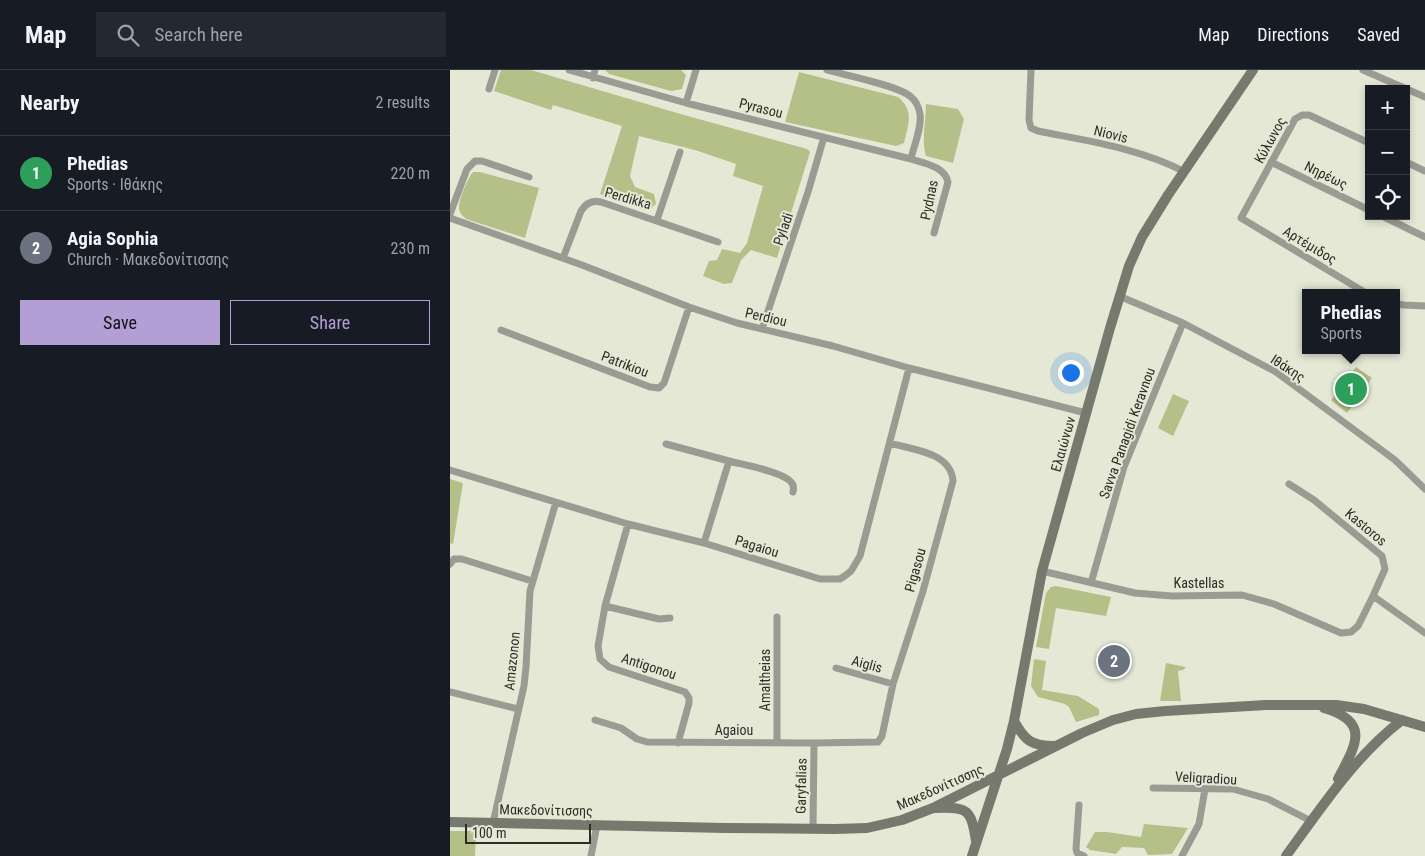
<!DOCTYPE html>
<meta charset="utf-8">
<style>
:root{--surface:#171b24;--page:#242831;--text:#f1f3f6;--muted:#9ea1a6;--line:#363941;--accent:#b39ed6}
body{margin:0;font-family:"Roboto Condensed",sans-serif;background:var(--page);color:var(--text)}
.controls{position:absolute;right:15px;top:15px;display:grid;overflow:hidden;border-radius:0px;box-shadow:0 2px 8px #0003}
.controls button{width:45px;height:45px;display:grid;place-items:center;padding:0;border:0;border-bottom:1px solid var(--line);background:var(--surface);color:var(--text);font:25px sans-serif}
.scale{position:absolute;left:15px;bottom:12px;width:126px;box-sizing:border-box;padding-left:5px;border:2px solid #2c2d26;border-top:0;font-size:14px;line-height:18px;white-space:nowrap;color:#2c2d26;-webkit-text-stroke:4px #e4e8d5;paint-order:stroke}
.you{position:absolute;left:620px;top:302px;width:18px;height:18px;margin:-12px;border:4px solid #fff;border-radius:50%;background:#1a73e8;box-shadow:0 0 0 8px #1a73e833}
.badge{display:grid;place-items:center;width:32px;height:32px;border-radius:50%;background:var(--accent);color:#fff;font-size:16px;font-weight:700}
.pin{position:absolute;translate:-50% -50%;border:2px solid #fff;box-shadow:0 1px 5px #0006}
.popup{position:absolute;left:852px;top:219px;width:98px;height:65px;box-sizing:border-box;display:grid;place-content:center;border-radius:0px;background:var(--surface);filter:drop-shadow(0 1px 4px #0005);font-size:16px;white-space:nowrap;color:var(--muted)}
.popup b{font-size:19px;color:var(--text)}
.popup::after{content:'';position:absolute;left:50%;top:100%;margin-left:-10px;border:10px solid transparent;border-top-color:var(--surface)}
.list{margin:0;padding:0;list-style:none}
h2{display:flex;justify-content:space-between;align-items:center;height:65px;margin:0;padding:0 20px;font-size:21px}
h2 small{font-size:16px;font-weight:400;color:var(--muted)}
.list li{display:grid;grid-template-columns:32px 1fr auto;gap:15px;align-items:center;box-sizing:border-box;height:75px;padding:0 20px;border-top:1px solid var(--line)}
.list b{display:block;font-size:19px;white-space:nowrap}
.list p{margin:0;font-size:16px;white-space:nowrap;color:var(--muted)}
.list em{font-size:16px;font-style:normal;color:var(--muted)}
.actions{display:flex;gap:10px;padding:15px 20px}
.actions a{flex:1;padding:11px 0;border:1px solid var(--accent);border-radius:0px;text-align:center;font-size:18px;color:var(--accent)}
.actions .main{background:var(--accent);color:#111}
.icon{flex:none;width:28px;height:28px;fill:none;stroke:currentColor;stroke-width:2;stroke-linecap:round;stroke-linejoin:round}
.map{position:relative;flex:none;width:975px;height:786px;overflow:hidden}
header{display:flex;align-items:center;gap:30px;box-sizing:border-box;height:70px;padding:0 25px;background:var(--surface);border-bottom:1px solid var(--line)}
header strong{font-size:24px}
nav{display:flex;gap:28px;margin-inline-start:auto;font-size:18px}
.search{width:350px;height:45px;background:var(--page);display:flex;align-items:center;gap:12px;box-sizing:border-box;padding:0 18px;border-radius:0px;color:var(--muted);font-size:19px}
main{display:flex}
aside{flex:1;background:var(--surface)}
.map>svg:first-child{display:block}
.green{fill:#b5c088}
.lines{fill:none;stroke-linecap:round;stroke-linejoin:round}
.street{stroke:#9a9c94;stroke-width:7}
.secondary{stroke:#76796d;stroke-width:10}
.labels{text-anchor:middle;stroke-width:4;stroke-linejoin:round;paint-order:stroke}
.street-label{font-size:14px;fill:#2c2d26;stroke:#e4e8d5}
</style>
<header>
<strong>Map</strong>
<div class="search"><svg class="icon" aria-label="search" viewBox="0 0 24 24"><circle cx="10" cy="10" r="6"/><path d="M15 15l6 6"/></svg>Search here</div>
<nav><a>Map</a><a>Directions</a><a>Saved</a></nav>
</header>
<main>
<aside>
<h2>Nearby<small>2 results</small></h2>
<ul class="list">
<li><span class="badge" style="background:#2e9e5b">1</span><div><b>Phedias</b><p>Sports · Ιθάκης</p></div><em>220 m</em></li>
<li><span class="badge" style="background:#6b7280">2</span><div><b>Agia Sophia</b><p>Church · Μακεδονίτισσης</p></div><em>230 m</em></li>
</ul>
<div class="actions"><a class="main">Save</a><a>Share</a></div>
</aside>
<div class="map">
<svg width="975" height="786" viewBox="0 0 975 786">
<rect width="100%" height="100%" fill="#e4e8d5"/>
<path class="green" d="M51,0h30l153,45 123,34 3,3 -33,106 -26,-8 -10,10 -9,23 -8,1 -21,-8 6,-15 8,-1 5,-11 18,4 7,-10 16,-57 -30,-10 3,-12 -41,-14 -56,-14 -9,40 5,11 19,7 2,10 -5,4 -7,1 -44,-15 22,-68 -69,-21 -2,5 -57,-19z
M155,0h76l5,5 -4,14 -11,2 -62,-17z
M349,2l99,25c17,14 10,28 6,46l-8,3 -111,-24z
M476,34l32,5 6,10 -11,44 -27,-7c-5,-16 0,-35 0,-52z
M23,102h7l59,16 -14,50 -59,-19c-3,-3 -7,-6 -7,-11 0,-9 8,-29 14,-36z
M906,297l16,11 -25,35 -16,-13z
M723,324l16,7 -16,35 -15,-8z
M0,409l13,4 -10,61 -3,-1z
M606,516l55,11 -5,19 -50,-8 -7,41 -13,-2 10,-54 5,-6z
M584,589l12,2 -4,29 36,6 21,13v6l-23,7 -7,-15 -4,-3 -27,-7 -7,-11z
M716,593l20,4 -3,3 -5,1 3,30h-21z
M694,754l44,4 -16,26 -24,1 -4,-7 -22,-1 -6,7 -26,-4 -4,-3 9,-15h12l34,5z
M0,761h22l4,2 -1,23h-25z"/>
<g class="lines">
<path class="street" d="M119,0l117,33 225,56c12,4 34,7 37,23l-14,51
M377,0c18,5 73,16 84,27 5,4 8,11 9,17 2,14 -6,31 -9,45
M581,0l-2,50 2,8 7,3c49,10 101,17 145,40
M913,0l62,27
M143,8l2,-8
M39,19l6,-19
M236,33l10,-33
M821,92l98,48
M956,92l19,9
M0,144l17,-45 8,-8h7l47,16
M932,146l43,21
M0,148l132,47 107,42 48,16 96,23 76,22 177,45
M207,150l23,-68
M113,188l18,-47c5,-8 12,-11 20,-9l117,40
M916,223l-125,-75 54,-99 7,-4h7l60,28
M669,226l64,27 93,49 119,88 30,29
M946,234l8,1 21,1
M312,259l46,-137 16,-55
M51,260l149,57 9,1 5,-5 25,-76
M216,374l63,17 -25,82
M279,391c15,4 51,10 61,20 4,3 4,7 3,11
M0,400l178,54 76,19 116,36h20l6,-4 5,-4 9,-15 49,-188
M178,454l-23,82 -7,40 2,13 9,8 76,25 4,6v5l-11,40
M0,494l4,-5h8l70,22
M592,501l93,22 37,3 70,-1 32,9 67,29 10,-1 7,-6 15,-30 12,-27 -3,-13 -68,-56 -25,-16
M641,513l33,-116 59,-144
M923,526l52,37
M155,536l54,13 11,-1
M327,547v126
M386,598l57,16
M0,622l68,17
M145,650l26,8 16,11 10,3 167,1 64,-1 4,-6 11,-52 30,-93 30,-110c-2,-29 -40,-31 -63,-38
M703,718l80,1 35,10 43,22
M629,735l-3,44 1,4 7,3
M43,753l31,-137 2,-19 4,-76 26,-89
M363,759l1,-86
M141,786l6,-31
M732,786l17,-32 6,-35"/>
<path class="secondary" d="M874,638c48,14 31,38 14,71
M564,651c11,20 18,25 40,25
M486,738c32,-1 35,1 40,33
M0,752l275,6 110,1 32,-1 35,-8 31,-12 149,-75 31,-13 23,-6 29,-3 101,-6h70l28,4 61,18
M522,786l35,-107 7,-28 28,-150 68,-243 19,-62 13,-29 26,-42 85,-125
M836,786c35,-48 69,-100 116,-136"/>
</g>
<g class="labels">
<g class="street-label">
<text transform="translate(311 38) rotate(14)" y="5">Pyrasou</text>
<text transform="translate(661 64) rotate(14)" y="5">Niovis</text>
<text transform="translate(820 70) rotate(-61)" y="5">Κύλωνος</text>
<text transform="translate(876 105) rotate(26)" y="5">Νηρέως</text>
<text transform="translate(178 128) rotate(16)" y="5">Perdikka</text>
<text transform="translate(479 130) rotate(-78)" y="5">Pydnas</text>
<text transform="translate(333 159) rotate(-71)" y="5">Pyladi</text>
<text transform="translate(860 175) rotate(31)" y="5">Αρτέμιδος</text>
<text transform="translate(316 247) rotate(13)" y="5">Perdiou</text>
<text transform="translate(175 294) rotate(21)" y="5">Patrikiou</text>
<text transform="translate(838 298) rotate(33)" y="5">Ιθάκης</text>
<text transform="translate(677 363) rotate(-70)" y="5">Savva Panagidi Keravnou</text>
<text transform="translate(613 374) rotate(-74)" y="5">Ελαιώνων</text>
<text transform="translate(916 457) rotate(40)" y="5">Kastoros</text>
<text transform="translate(307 476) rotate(17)" y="5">Pagaiou</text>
<text transform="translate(465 500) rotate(-74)" y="5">Pigasou</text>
<text x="749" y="518">Kastellas</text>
<text transform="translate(62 591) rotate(-84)" y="5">Amazonon</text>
<text transform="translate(417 594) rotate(15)" y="5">Aiglis</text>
<text transform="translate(199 596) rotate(18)" y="5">Antigonou</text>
<text transform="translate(315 610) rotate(-90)" y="5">Amaltheias</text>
<text x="284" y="665">Agaiou</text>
<text transform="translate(756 708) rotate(3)" y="5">Veligradiou</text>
<text transform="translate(351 716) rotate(-89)" y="5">Garyfalias</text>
<text transform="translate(490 717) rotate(-24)" y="5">Μακεδονίτισσης</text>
<text transform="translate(96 740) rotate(1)" y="5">Μακεδονίτισσης</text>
</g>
</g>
</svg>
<div class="controls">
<button>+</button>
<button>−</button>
<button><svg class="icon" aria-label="locate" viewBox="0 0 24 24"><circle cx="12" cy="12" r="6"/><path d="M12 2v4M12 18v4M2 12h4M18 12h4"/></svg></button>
</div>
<div class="scale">100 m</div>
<div class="you"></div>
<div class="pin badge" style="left:901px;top:319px;background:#2e9e5b">1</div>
<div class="popup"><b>Phedias</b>Sports</div>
<div class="pin badge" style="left:664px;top:591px;background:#6b7280">2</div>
</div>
</main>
